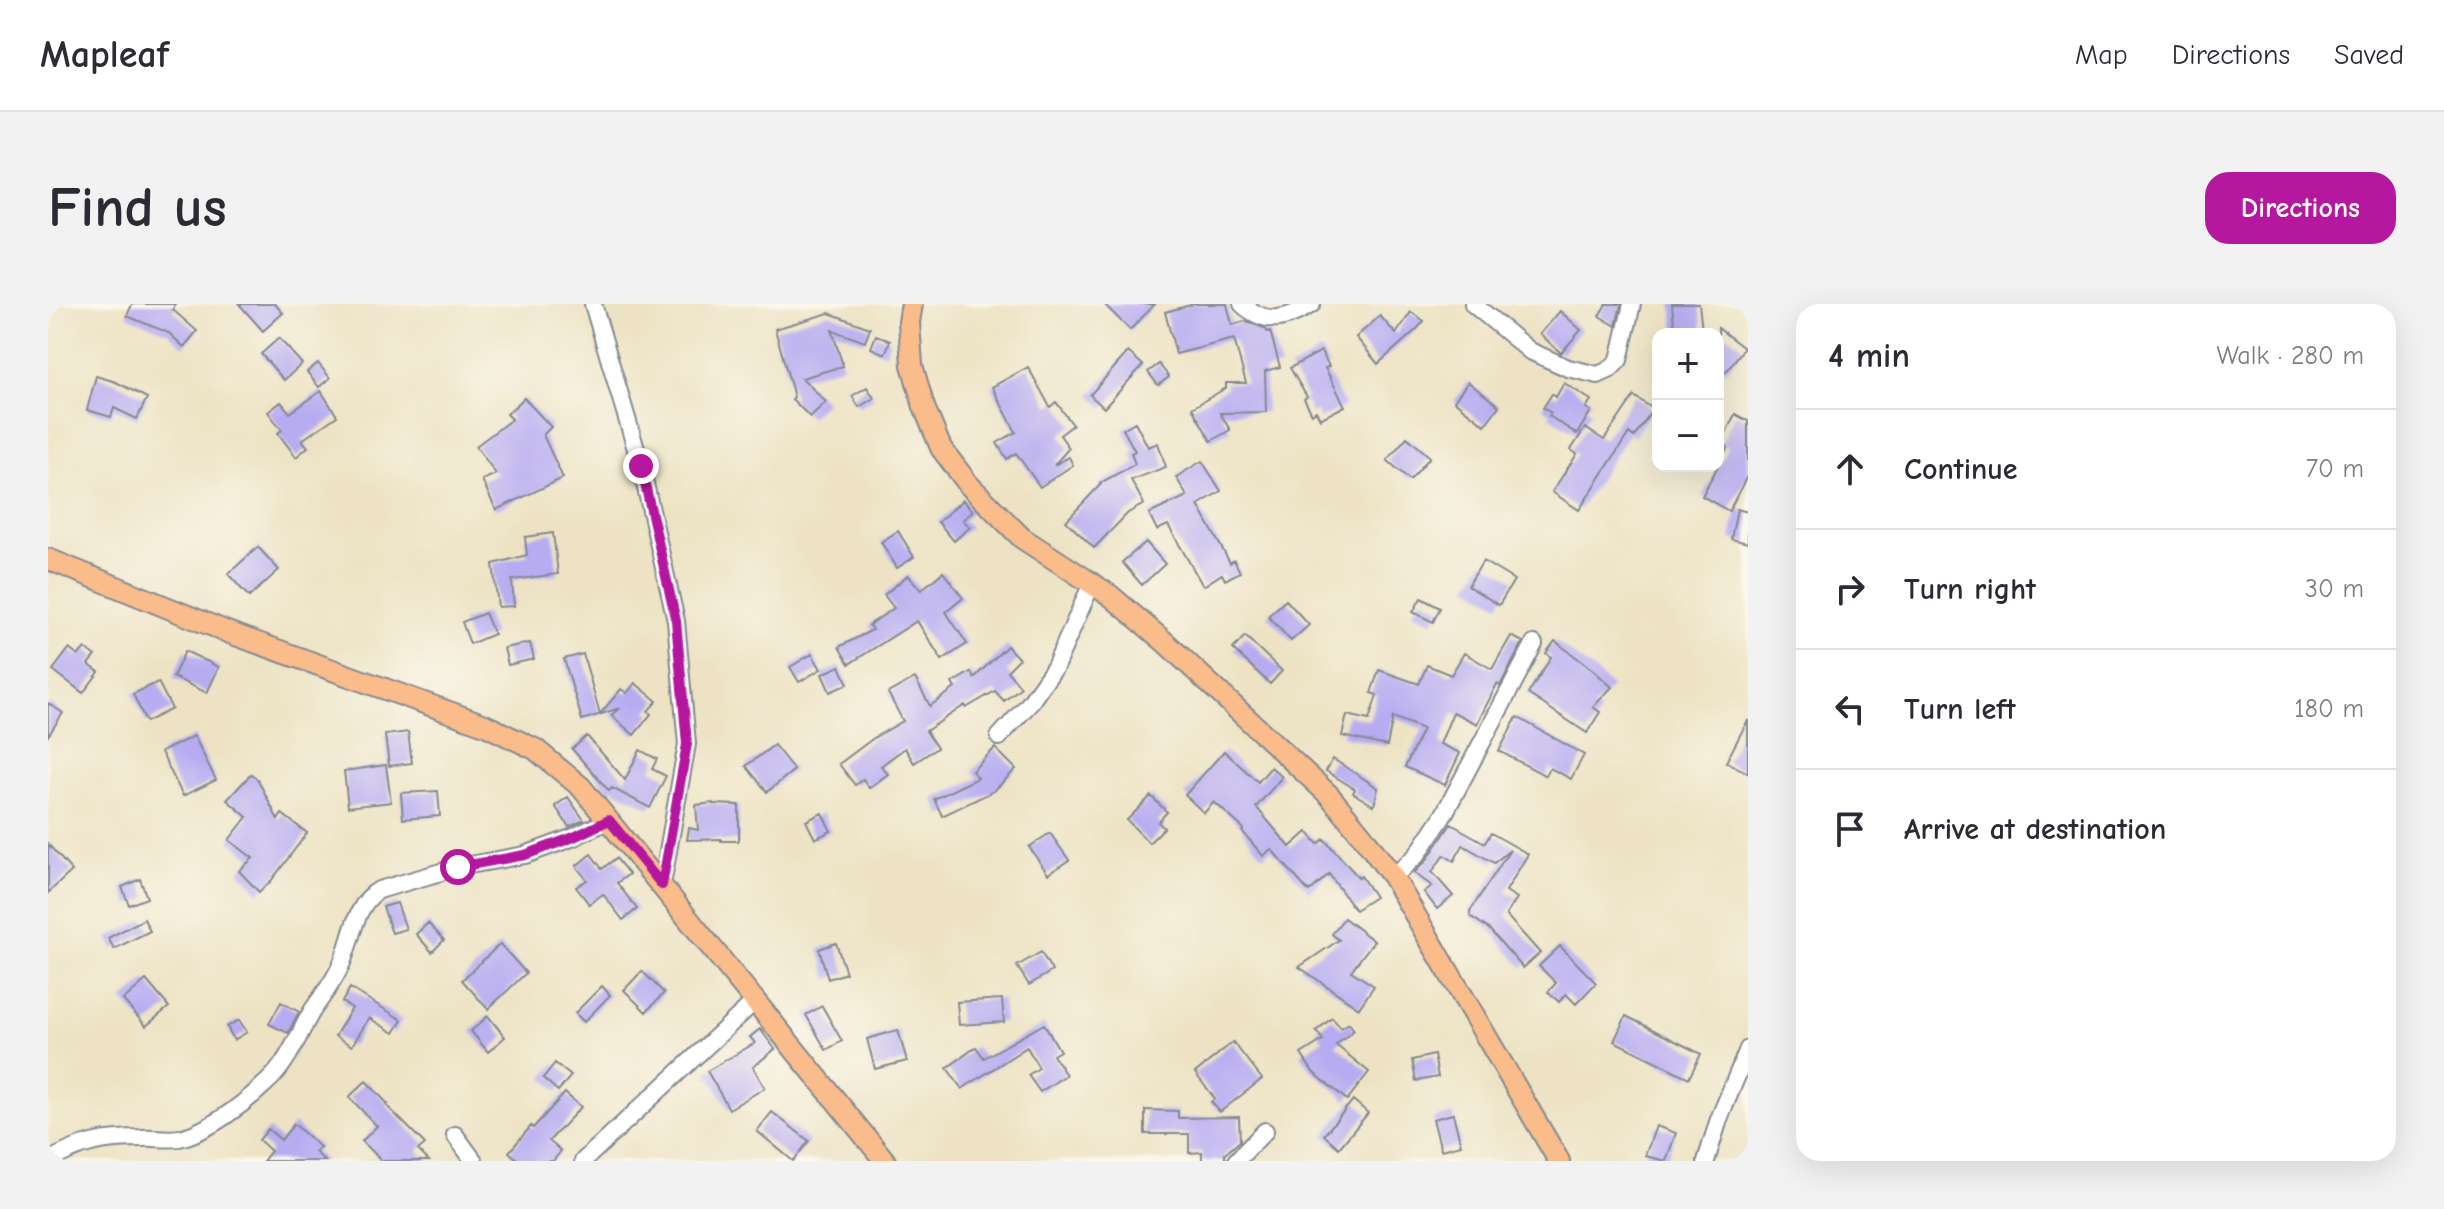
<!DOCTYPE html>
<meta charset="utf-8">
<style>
:root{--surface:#fff;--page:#f2f2f3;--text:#2b2b33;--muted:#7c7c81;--line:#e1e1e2;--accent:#b5179e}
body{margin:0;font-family:"Comic Neue",sans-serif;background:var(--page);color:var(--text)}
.controls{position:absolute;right:24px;top:24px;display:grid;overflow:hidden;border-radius:16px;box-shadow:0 8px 32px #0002}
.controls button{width:72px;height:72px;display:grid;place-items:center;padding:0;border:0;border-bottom:2px solid var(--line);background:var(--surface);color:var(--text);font:40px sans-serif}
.stop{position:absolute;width:24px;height:24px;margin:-18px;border:6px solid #b5179e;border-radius:50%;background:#fff}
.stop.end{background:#b5179e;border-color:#fff;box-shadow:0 2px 8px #0008}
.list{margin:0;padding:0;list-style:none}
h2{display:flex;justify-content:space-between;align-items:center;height:104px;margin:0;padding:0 32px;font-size:34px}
h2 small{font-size:26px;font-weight:400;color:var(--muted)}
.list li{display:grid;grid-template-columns:52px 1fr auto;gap:24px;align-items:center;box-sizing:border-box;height:120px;padding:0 32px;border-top:2px solid var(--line)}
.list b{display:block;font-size:30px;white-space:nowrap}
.list em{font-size:26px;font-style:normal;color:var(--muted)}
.icon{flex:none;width:44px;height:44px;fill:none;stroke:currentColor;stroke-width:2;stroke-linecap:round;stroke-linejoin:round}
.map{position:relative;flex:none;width:1700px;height:857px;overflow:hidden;border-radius:24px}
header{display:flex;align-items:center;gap:48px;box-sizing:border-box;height:112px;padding:0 40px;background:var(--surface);border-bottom:2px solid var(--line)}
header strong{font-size:38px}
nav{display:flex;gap:44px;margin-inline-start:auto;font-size:28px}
.intro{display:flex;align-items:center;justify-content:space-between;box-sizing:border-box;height:192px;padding:0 48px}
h1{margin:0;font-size:56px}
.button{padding:20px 36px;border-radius:24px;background:var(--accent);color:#fff;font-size:28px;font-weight:700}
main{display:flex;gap:48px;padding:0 48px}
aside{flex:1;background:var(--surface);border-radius:24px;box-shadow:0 8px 32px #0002}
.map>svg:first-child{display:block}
.building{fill:#b7acf1}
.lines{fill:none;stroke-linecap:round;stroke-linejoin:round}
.minor-casing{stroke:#848991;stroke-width:20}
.major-casing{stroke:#848991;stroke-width:24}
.minor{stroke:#fff;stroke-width:16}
.major{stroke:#f9bc8a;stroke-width:20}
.route{stroke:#b5179e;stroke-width:10}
</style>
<header>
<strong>Mapleaf</strong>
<nav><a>Map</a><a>Directions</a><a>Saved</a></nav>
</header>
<div class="intro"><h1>Find us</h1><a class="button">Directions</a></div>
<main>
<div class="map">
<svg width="1700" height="857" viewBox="0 0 1700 857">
<rect width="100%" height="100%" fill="#fbf7ec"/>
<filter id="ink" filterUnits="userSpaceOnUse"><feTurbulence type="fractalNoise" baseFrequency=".0125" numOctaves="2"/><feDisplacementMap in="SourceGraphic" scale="16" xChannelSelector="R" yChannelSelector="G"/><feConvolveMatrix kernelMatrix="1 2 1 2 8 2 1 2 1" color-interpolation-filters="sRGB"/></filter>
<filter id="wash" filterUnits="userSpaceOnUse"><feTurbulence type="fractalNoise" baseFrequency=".006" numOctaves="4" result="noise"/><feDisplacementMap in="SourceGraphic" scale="32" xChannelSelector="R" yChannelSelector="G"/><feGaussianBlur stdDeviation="1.8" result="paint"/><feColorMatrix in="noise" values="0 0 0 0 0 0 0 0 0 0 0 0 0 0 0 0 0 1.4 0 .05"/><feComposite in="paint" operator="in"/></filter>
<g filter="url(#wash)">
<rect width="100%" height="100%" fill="#ede3c4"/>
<g id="blocks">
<path class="building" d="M84,0h43l-2,6 24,21 -13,16 -15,-14 -42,-17z
M191,0h36l8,9 -20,18z
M1056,0h51l-25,26z
M1146,0h33l5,21 14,-4 20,8 1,3 3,-1 10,36 -15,4 1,41 -46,1 10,17 -19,11 -19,-33 34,-20v-5h20l-12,-44 -58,15 -11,-42z
M1558,0h15l-5,22 -17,-10z
M1624,0h27l3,27 -27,2z
M1512,7l21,19 -20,23 -21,-19z
M1363,8l13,9 -7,8 -39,35 -22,-27 24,-21 16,18z
M781,9l41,15 -5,14 -33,-12 11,36 -41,12 24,24 -16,15 -18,-18 2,-2 -19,-68z
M1670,24l26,20 -18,24 -8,-6z
M828,31l14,6 -5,13 -14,-6z
M231,34l23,26 -18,16 -23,-26z
M1273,47l8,15 -4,2 20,38 -25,13 -4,-8 -4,3 -8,-15 3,-2 -17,-29z
M1080,48l15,13 -39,43 -14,-13z
M270,59l12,15 -11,9 -12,-15z
M1111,60l10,13 -11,8 -10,-13z
M980,63l22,40 6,-5 17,23 -13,10 9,13 -15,17 15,-8 4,8 -33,22 -24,-34 -9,6 -10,-16 19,-11 -24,-45z
M48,72l20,6 31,16 -10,21 -23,-11 -3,9 -24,-7z
M1420,78l31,24 -14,19 -31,-24z
M1516,79l27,17 -5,8 5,3 -14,23 -28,-18 2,-3 -8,-5 9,-14 4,3z
M819,83l7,11 -15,9 -7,-11z
M273,87l16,25 -35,24 6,7 -12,10 -18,-24 4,-3 -14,-18 13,-10 9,11z
M1586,92l19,13 -19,28 -5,-4 -50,77 -27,-18 25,-38 -6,-4 14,-22 19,12z
M476,94l27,29 -8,8 20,43 -67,32 -14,-30 14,-6 -20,-28 36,-27 -5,-5z
M1687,110l13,7v53l-19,37 -27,-15 26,-49 -7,-4z
M1087,118l13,25 10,-4 8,24 -35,13 13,24 -16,9 -34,35 -28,-27 35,-37 -1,-1 35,-19 -4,-11 4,-2 -12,-22z
M1359,133l23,20 -20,23 -23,-20z
M1154,157l19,30 -23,14 32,58 4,-3 6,12 -15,8 -3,-6 -19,12 -35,-61 -11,5 -8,-16 38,-18 -11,-19z
M915,196l10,11 -10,9 7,7 -16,14 -16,-19z
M1689,205l11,3v31l-17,-4z
M850,227l16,26 -17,11 -16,-26z
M505,229l5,41 -46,6 2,26 -16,1 -5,-43 34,-9 -2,-18z
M1098,238l19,22 -23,21 -20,-23z
M210,243l21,23 -30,27 -21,-23z
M1435,257l31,19 -15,25 -31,-19z
M895,268l20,26 -17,14 21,32 -25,16 -25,-39 -68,43 -10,-17 33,-17 -3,-5 25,-17 -10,-13 24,-20 13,15z
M1373,294l19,10 -7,14 -20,-10z
M1238,296l23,25 -18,16 -23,-25z
M437,309l9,21 -24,10 -8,-22z
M1197,332l37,35 -12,13 -37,-35z
M1463,332l12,6 -23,44 -3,-2 -20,40 -24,-12 -13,32 20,9 -15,32 -40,-18 18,-38 -30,-12 -6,29 -45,-10 5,-21 22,5 8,-25 -6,-2 8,-23 40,14 8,-19 24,10 13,-22 28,16z
M1507,337l38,29 19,17 -19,20 7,5 -13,21 -59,-39 23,-37 -5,-4z
M482,339l4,16 -26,6 -4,-17z
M959,342l12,13 -12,12 14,16 -17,14 -9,-10 -29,17 -1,-3 -39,26 11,17 -23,15 -9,-15 -24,18 7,8 -19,14 -6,-9 -8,6 -16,-21 36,-27 28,-16 -15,-28 27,-15 15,28 25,-18 -3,-5 19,-11 3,6z
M37,344l10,8 -7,8 11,8 -16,21 -30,-23 16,-21 9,7z
M137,347l34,16 -12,26 -34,-16z
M535,350l17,60 21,-25 6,4 8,-10 22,18 -9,10 3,3 -17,21 -23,-20 9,-7 -38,12 -18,-61z
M764,350l9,15 -22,13 -9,-15z
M792,362l8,18 -18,8 -8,-18z
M110,378l14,27 -26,13 -13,-28z
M0,399l15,10 -15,23z
M1469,413l67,38 -13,24 -21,-11 -4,8 -47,-25z
M1700,416v53l-22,-11z
M360,428l4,31 -23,3 -4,-31z
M146,432l22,44 -33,16 -22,-44z
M539,432l38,44 15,-30 17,9 -5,10 14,7 -16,32 -38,-20 -3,3 -37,-42z
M726,441l20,25 -27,22 -21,-26z
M947,444l21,21 -22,22 -52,25 -8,-17 44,-21 -6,-7z
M1176,447l34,31 13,-15 11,10 -26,30 34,40 17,-15 11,12 6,-5 35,39 2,-2 14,21 -20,13 -26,-36 -20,18 -38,-43 -8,7 -21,-25 2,-2 -30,-27 -10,11 -19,-18z
M1285,455l45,29 -4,18 -21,-13 2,-4 -29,-18z
M338,461l5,37 -43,5 -4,-36z
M203,470l7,6 20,40 4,-6 25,19 -36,48 -12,11 -20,-21 14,-13 -24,-18 18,-23 -20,-17z
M390,487l2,25 -37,3 -2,-26z
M1103,492l16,16 -9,10 6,6 -15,15 -22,-23z
M520,493l16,23 -15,7 -14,-21z
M665,499v1l26,1v36h-18v-2l-34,1 2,-12 9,2 -2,-25z
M774,509l9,18 -16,8 -9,-18z
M1403,520l34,19 6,-10 37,21 -22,37 11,7 -11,17 34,38 -17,15 -34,-39 -19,-13v-5l40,-61 -16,13 -31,-18 -9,16 -10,-6 -12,17 21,24 -16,13 -13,-17 8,-6 -18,-13 12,-12z
M1002,529l19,27 -21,14 -19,-27z
M0,540l24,27 -24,22z
M543,550l11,15 14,-11 13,16 -12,9 20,26 -14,11 -20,-26 -14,10 -13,-17 11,-7 -11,-14z
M92,575l7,19 -18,7 -7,-18z
M349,599l9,26 -14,4 -9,-26z
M1296,614l30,23 -23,30 23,15 -15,22 -60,-41 40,-27 -7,-6z
M96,615l6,12 -36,18 -6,-11z
M380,619l16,17 -12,12 -16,-18z
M788,639l10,30 -18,6 -9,-30z
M452,640l26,29 -38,36 -26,-29z
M1512,642l36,37 -20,21 -10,-10 -7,8 -11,-10 8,-9 -17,-17z
M993,648l11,19 -23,14 -12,-19z
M594,667l22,22 -18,19 -22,-22z
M98,676l23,27 -23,19 -23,-26z
M554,682l8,9 -26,27 -9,-9z
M302,684l52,32 -8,13 -25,-15 -17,28 -17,-10 17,-28 -10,-6z
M954,695l2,23 -45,3 -2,-23z
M233,698l18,10 -11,21 -19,-9z
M774,702l20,35 -16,9 -20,-35z
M440,712l17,21 -17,15 -17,-21z
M1578,712l75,38 -12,24 -75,-37z
M1284,714l9,10 8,-5 5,7 -18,15 33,27 -22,28 -34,-28 -12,-18 22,-14 -7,-9z
M191,716l8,12 -13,8 -7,-13z
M996,720l16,27 -7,4 13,20 -26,17 -12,-17 11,-7 -12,-21 -65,42 -15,-21 29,-21 8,11z
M712,725l15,20 -22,18 12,21 -36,21 -22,-38 48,-28 -5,-6z
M850,726l9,31 -32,8 -8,-30z
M1185,738l29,37 -42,33 -9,-10 4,-3 -20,-26z
M1386,751l4,22 -22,4 -4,-21z
M507,759l16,13 -13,15 -15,-13z
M318,777l22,23 -2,1 39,39 -7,6 11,11h-47l-20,-20 15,-15 -28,-29z
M517,789l16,14 -32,34 12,10 -8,10h-34l-10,-9 22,-26 2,2z
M1305,796l15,13 -29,35 -15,-13z
M1097,806l33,1v7l61,-1 1,24 -15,13v7h-23v-9l-13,1v-19h-44z
M724,808l37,29 -16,20 -36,-30z
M1405,810l8,31 -20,5 -8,-31z
M246,820l26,23 -5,5 10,9h-62l8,-10 -12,-11 9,-11 13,11z
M1608,822l20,7 -10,28 -21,-5z"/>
</g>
</g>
<g filter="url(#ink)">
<use href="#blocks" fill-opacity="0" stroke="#848991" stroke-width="2"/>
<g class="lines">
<defs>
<path id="minor" d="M545,0l48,162 35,155 11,123 -25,141
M1194,0c24,22 44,16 70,0
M1425,0l57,47 38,17 30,7 11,-5 10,-10 13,-56
M951,433l30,-33 26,-37 37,-84
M1345,573l24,-22 26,-39 91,-172
M407,831l19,26
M1,857c32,-19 57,-23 93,-23 12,-1 25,2 37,0 29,-6 66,-35 87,-55 22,-19 32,-48 46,-72 10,-15 22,-29 29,-46 11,-24 13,-61 38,-75l79,-23 67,-12 49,-18 35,-17
M535,857l172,-160
M1188,857l29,-30
M1658,857l13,-42 29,-70"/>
<path id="major" d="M864,0l-3,18 3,43 12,42 17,41 28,37 53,53 89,58 55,47 163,152 32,39 32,43 166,284
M0,255l182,74 255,92 50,24 46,38 304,374"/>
</defs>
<use href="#minor" class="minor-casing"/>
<use href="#major" class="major-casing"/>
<use href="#minor" class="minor"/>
<use href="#major" class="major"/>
</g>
</g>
<g class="lines" filter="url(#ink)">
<path class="route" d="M410,563l67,-12 49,-18 35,-17 53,65 25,-141 -11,-123 -35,-155"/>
</g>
</svg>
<div class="controls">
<button>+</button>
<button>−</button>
</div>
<div class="stop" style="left:410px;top:563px"></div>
<div class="stop end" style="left:593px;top:162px"></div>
</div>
<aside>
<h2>4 min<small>Walk · 280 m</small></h2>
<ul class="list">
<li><svg class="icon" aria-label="ahead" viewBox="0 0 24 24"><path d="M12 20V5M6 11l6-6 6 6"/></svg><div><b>Continue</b></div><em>70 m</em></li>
<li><svg class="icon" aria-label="right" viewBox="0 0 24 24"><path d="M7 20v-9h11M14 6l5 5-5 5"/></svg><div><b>Turn right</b></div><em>30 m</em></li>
<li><svg class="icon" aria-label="left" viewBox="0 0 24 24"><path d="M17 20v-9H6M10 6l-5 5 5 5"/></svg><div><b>Turn left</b></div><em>180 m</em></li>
<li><svg class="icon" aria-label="arrive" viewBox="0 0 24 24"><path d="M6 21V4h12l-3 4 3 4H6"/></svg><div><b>Arrive at destination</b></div></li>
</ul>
</aside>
</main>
